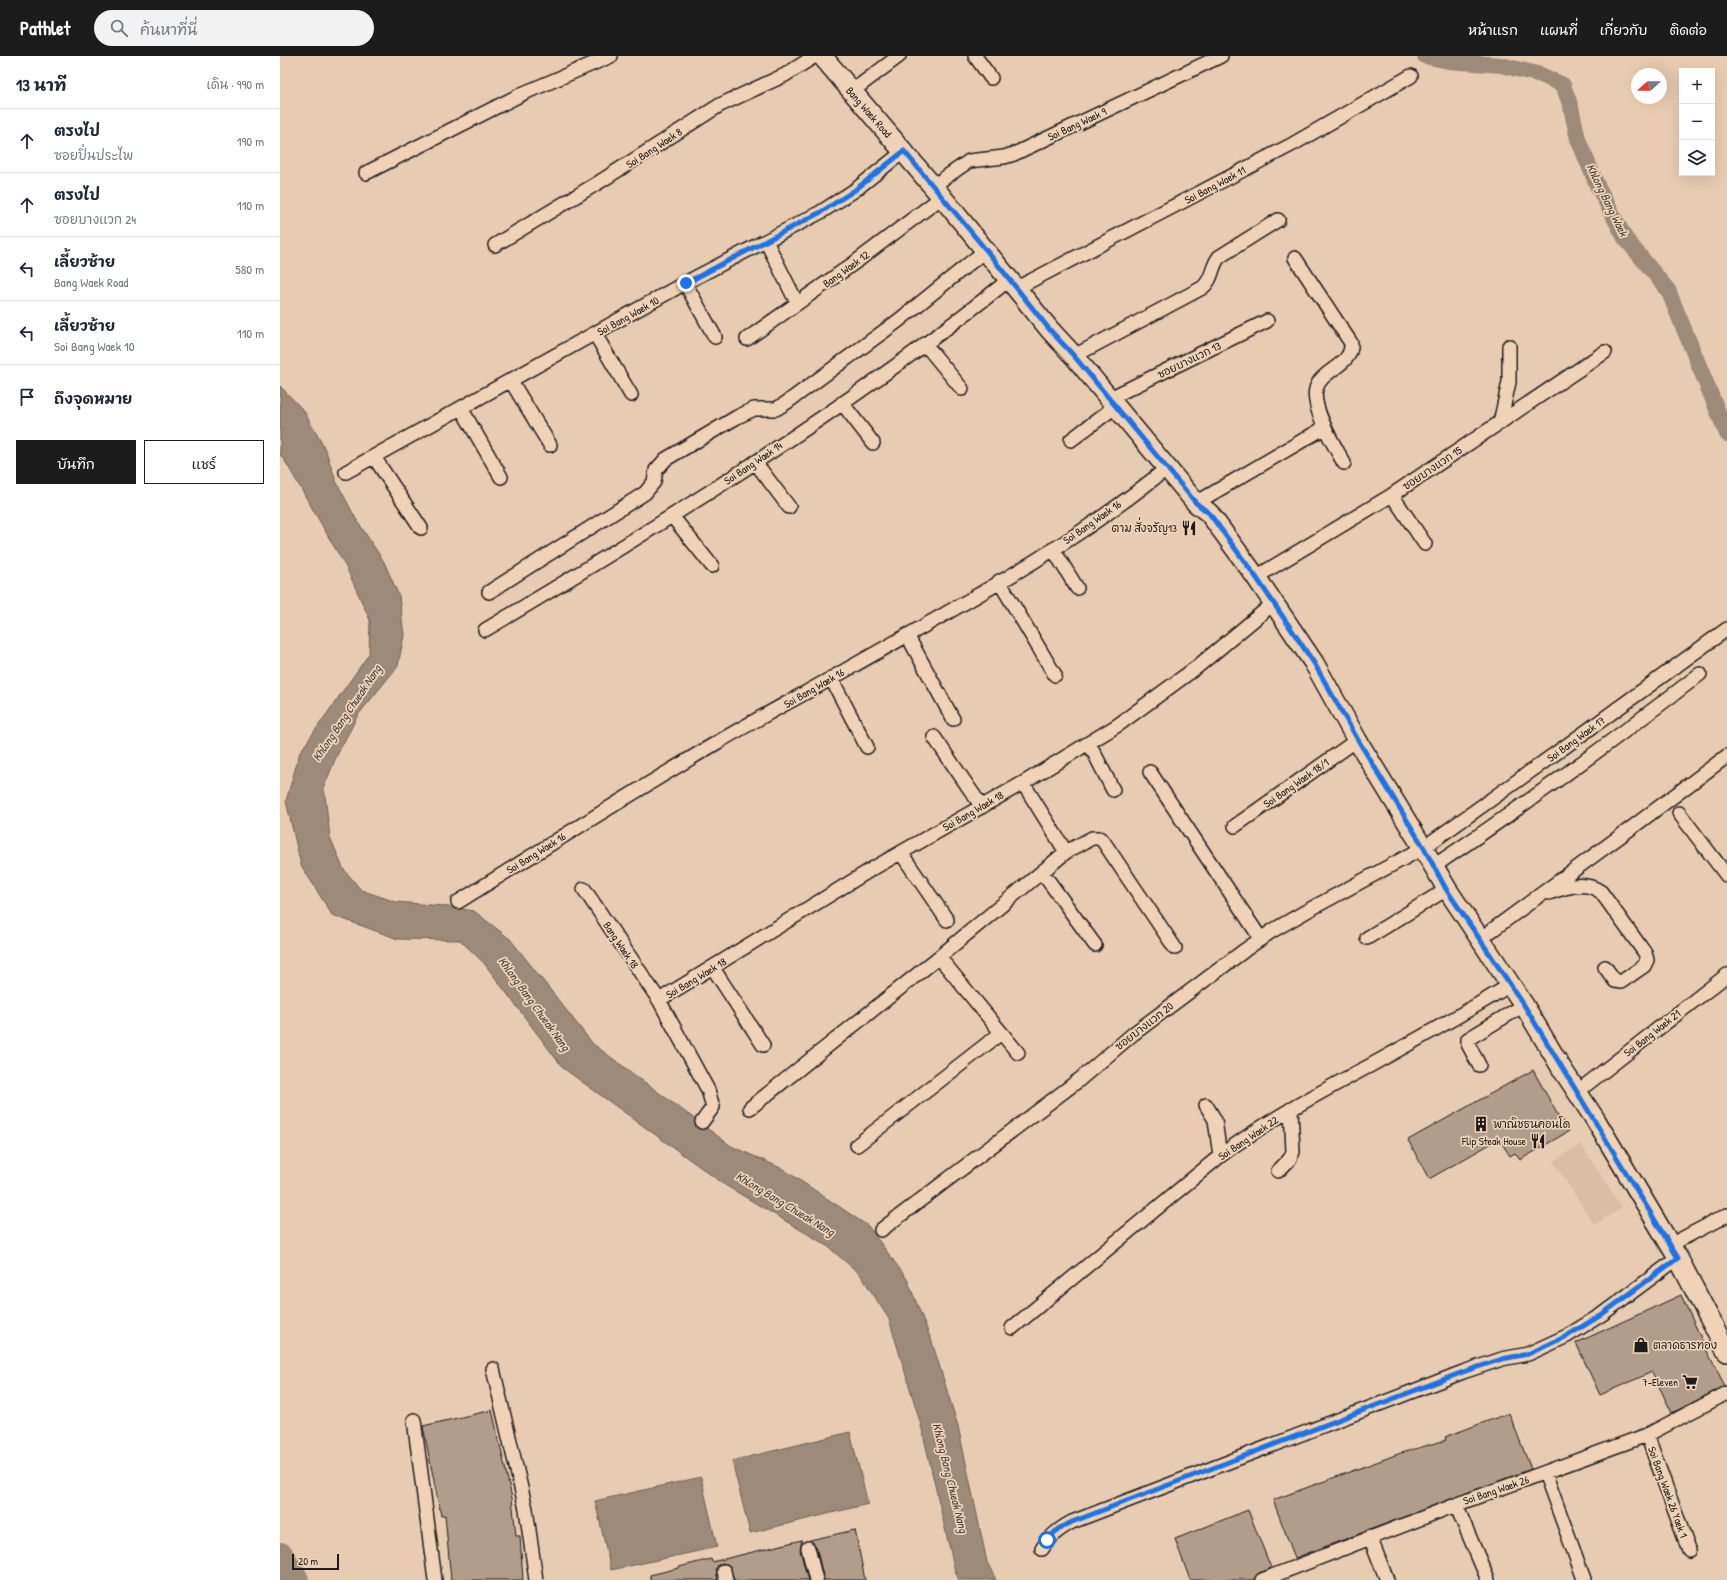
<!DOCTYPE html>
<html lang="th">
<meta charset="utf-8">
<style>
:root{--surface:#fff;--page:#f2f2f3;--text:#1f2937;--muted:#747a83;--line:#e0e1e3;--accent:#1c1c1c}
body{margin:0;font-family:"Patrick Hand","Playpen Sans Thai",sans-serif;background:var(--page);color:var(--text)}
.controls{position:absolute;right:12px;top:12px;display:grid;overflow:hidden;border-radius:0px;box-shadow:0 4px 16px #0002}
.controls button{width:36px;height:36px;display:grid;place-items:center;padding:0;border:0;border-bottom:1px solid var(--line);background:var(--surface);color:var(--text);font:20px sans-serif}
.compass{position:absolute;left:1351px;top:12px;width:36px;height:36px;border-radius:50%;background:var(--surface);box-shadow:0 4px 16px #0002;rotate:249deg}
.scale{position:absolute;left:12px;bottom:10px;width:47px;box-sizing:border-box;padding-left:4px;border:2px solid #1c1c1c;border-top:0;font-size:11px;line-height:14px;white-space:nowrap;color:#1c1c1c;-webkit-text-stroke:3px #f0d3b7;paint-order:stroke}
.stop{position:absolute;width:12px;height:12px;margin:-9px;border:3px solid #1a73e8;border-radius:50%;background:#fff}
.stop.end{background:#1a73e8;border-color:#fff;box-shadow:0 1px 4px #0008}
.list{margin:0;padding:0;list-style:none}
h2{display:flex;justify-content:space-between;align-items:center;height:52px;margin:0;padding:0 16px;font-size:17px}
h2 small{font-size:13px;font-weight:400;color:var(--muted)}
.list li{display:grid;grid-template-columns:26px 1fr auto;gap:12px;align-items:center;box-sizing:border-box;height:64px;padding:0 16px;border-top:1px solid var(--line)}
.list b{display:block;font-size:15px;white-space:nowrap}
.list p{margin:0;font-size:13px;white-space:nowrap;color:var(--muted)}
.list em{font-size:13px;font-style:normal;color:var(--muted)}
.actions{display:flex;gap:8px;padding:12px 16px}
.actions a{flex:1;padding:9px 0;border:1px solid var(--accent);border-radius:0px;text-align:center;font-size:14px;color:var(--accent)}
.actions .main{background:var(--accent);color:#fff}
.icon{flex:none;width:22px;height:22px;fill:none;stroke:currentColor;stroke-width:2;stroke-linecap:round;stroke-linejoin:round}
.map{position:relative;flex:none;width:1447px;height:1524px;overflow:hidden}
header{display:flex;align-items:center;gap:24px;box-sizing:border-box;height:56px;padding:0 20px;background:var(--accent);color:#fff}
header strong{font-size:19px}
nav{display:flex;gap:22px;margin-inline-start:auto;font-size:14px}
.search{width:280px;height:36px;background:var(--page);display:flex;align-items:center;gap:10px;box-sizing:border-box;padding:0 14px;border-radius:22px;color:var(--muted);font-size:15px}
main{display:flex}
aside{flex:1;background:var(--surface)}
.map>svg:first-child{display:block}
.built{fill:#d8bea5}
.water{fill:#9c8b79;stroke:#695f54}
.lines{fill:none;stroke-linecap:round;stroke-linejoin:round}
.canal{stroke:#9c8b79;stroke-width:16}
.river{stroke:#9c8b79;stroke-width:28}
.building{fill:#b29d8a;stroke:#1c1c1c}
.street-casing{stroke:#1c1c1c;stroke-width:16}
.secondary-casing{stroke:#1c1c1c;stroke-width:22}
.street{stroke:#f0d3b7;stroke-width:13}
.secondary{stroke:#f0d3b7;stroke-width:19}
.route{stroke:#1a73e8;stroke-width:5}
.labels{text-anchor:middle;stroke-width:3.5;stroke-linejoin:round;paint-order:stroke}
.street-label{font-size:11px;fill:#1c1c1c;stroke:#f0d3b7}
.poi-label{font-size:11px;fill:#1c1c1c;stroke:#f0d3b7;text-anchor:end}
.water-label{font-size:12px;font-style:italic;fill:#49433d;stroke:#f0d3b7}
</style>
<header>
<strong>Pathlet</strong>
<div class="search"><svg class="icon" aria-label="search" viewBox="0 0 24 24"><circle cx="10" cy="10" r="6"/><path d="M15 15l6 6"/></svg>ค้นหาที่นี่</div>
<nav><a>หน้าแรก</a><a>แผนที่</a><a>เกี่ยวกับ</a><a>ติดต่อ</a></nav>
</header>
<main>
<aside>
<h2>13 นาที<small>เดิน · 990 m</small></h2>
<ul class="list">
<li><svg class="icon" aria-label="ahead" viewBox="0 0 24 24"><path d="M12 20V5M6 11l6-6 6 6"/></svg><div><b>ตรงไป</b><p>ซอยปิ่นประไพ</p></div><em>190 m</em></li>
<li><svg class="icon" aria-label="ahead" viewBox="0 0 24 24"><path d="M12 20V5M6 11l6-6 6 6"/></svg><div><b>ตรงไป</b><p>ซอยบางแวก 24</p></div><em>110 m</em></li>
<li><svg class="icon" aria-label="left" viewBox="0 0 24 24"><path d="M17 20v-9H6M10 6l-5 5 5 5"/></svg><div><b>เลี้ยวซ้าย</b><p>Bang Waek Road</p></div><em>580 m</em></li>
<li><svg class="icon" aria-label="left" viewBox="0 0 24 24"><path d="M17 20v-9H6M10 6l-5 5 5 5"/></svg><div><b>เลี้ยวซ้าย</b><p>Soi Bang Waek 10</p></div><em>110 m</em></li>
<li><svg class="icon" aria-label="arrive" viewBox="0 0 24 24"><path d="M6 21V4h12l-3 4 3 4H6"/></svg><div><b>ถึงจุดหมาย</b></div></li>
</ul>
<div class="actions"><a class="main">บันทึก</a><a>แชร์</a></div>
</aside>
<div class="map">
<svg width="1447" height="1524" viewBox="0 0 1447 1524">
<rect width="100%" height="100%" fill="#e8ccb1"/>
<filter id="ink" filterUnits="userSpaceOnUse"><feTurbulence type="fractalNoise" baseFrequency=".025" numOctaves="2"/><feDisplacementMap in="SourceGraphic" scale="8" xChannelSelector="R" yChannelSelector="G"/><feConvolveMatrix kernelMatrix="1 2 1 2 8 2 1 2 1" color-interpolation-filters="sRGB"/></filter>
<g filter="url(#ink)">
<path class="built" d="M1301,1088l41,64 -28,17 -41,-64z"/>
<path class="water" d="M0,330l24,25 22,40 10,30 20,38 28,43 15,34 5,39 -6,31 -40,49 -22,42 -12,30 6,50 13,31 18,22 35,12 47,4 31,5 36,28 83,105 138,102 52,23 85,57 39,53 25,63 26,84 29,136 9,18h-37l-4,-9 -34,-146 -32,-106 -29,-45 -34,-29 -101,-60 -162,-117 -79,-105 -24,-23 -62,-1 -66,-24 -31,-50 -15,-64 14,-49 69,-98 1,-34 -23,-51 -63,-110 -4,-4z
M570,1376l18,72 -118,29 -18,-72z
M421,1421l16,70 -106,23 -16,-69z"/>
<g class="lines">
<path class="canal" d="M1145,0l23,5 53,4 40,10 22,10 8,22 7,32 19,46 28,53 43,52 59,144"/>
<path class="river" d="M0,1500l15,24"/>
</g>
<path class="building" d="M1253,1014l27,49 2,-1 7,13 -49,29 -5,-7 -5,3 -11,-17 -70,40 -21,-39z
M1401,1239l26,56 18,35 -53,27 -20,-41 -52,23 -24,-52z
M212,1354l20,88 4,38h4l3,44h-72l-6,-65 -4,1 -18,-90z
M1229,1357l22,56 -236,89 -22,-58 128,-47 45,-13 -1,-3z
M968,1454l23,58 -12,5 -5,6 -3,1h-61l-15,-41z
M575,1474l10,50h-41l-8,-34 -6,-6z
M522,1484l-2,10 8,30h-74l-4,-14 -7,-3 -5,2 -2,4 2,11h-68v-5l29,-7v-1l32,-8 1,3z"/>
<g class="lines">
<defs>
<path id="street" d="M695,0l16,22
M571,36l48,-36
M86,117l158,-80 87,-37
M653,130l36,-25 35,-4 10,-3 207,-98
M486,185l27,54
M215,189l106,-64 119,-76 65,-30 30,-19
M1015,202l56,85c2,23 -30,26 -35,46 -5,19 19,58 28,74
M405,227l30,54
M737,232l276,-144 118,-68
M315,278l36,61
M467,283l110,-78 85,-64
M645,288l37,45
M794,300l128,-68c11,-8 9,-21 17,-31l59,-37
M231,325l39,64
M830,342l157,-77
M562,347l31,40
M181,352l40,69
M1220,367l9,-41v-36
M791,384l45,-34
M94,401l47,71
M475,406l34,45
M66,416l339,-189 136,-71 34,-22 49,-39
M1112,439l33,49
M916,447l128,-75
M392,460l40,50
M773,493l24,39
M976,521l136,-82 213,-143
M719,525l56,94
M209,536l156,-99 9,-11 2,-12 10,-11 71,-42 17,-8h22l10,-6 112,-82 88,-71
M205,574c181,-108 360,-219 525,-351
M627,579l46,84
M551,622l36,69
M654,681l48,70
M809,687l24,47
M870,716l111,167
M1399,757l48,63
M955,770l122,-86
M786,796l26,-14h7l4,3 72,107
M621,797l46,67
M1154,810c91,-61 179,-125 266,-192
M762,816l53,73
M304,833l75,111 49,90 5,17 -11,15
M1269,837c17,-6 36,-13 52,-1l44,61 2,7 -3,6 -23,16 -6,-1 -10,-14
M178,846c86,-54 172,-108 260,-160 44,-26 90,-50 135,-76 107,-61 218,-119 314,-198
M1087,882l80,-49
M1200,883l150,-110 97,-73
M659,901l79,96
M433,912l50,77
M379,944l213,-131 151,-86 95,-58 79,-58 77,-64
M1199,1009l-11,-21v-5l56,-34
M1297,1036l150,-117
M926,1049l9,15 5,36
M470,1052l189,-151 127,-105 -43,-69
M577,1089l144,-112
M998,1115l11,-11 4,-8 -2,-43
M601,1174l198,-150 54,-46 112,-84 27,-19 33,-19 118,-64 143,-102 161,-117
M1390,1189l57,-30
M732,1272l208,-172c48,-36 101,-64 153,-92 47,-26 92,-51 137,-79
M213,1313l33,140 10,71
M134,1364l21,160
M1367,1379l42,115
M1265,1417l39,106
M1176,1449l32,75
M1090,1481l17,43
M528,1492l8,32
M762,1493c8,-13 17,-20 30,-27l391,-150 39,-13 26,-5 39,-18 34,-21 77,-57
M444,1515l2,9
M982,1524l204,-79 181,-66 80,-42"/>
<path id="secondary" d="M542,0l120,141 108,133 24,26 93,112 29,35 13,10 47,64 58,86 43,77 66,108 24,41 77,116 38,64 33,50 83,139 49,94"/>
</defs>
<use href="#street" class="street-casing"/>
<use href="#secondary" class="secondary-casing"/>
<use href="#street" class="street"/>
<use href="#secondary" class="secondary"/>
</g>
</g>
<g class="lines" filter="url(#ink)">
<path class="route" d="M406,227l135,-71 34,-22 49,-39 82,99 64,80 24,26 122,147 13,10 47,64 58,86 44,77 66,108 22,41 78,116 154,253 -77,57 -34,21 -39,18 -26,5 -39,13 -391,150 -14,7 -11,11"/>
</g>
<defs>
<symbol id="restaurant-bare" viewBox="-9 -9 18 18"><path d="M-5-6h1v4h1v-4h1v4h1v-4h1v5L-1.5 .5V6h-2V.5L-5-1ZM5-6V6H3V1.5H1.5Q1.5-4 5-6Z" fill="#1c1c1c" stroke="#f0d3b7" stroke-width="2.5" paint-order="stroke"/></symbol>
<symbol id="building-bare" viewBox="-9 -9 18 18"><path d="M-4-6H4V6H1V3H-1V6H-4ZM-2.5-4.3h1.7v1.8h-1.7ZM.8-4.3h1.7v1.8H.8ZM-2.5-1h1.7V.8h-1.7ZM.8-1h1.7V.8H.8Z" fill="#1c1c1c" stroke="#f0d3b7" stroke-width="2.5" paint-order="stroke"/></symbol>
<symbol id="shop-bare" viewBox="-9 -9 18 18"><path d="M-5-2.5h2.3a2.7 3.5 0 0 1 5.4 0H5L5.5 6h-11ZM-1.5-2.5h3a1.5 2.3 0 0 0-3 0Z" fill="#1c1c1c" stroke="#f0d3b7" stroke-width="2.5" paint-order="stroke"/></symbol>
<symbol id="supermarket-bare" viewBox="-9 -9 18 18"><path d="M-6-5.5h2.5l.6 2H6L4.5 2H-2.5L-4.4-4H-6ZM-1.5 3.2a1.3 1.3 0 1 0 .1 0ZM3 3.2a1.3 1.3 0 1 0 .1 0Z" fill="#1c1c1c" stroke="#f0d3b7" stroke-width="2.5" paint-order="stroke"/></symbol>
</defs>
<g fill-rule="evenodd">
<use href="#restaurant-bare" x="898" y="461" width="22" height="22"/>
<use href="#building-bare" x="1190" y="1057" width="22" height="22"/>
<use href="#restaurant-bare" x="1247" y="1074" width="22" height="22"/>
<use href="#shop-bare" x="1350" y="1278" width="22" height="22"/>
<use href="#supermarket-bare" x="1399" y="1315" width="22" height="22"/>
</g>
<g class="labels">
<g class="street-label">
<text transform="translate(589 56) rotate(49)" y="4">Bang Waek Road</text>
<text transform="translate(797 68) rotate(-25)" y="4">Soi Bang Waek 9</text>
<text transform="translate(374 92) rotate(-33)" y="4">Soi Bang Waek 8</text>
<text transform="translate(935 129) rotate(-28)" y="4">Soi Bang Waek 11</text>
<text transform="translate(566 213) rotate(-36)" y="4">Bang Waek 12</text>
<text transform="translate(348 260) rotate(-29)" y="4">Soi Bang Waek 10</text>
<text transform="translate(909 304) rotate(-26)" y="4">ซอยบางแวก 13</text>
<text transform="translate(473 407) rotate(-34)" y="4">Soi Bang Waek 14</text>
<text transform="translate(1152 412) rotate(-34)" y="4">ซอยบางแวก 15</text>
<text transform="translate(812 466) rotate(-35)" y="4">Soi Bang Waek 16</text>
<text transform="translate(534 632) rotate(-30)" y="4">Soi Bang Waek 16</text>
<text transform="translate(1296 683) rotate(-36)" y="4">Soi Bang Waek 17</text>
<text transform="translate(1016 727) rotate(-35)" y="4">Soi Bang Waek 18/1</text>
<text transform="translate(693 755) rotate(-30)" y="4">Soi Bang Waek 18</text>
<text transform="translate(256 797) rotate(-32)" y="4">Soi Bang Waek 16</text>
<text transform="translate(341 889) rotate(56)" y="4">Bang Waek 18</text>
<text transform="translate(416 922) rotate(-31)" y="4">Soi Bang Waek 18</text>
<text transform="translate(864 970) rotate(-38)" y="4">ซอยบางแวก 20</text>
<text transform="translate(1372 977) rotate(-38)" y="4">Soi Bang Waek 21</text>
<text transform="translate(968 1082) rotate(-34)" y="4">Soi Bang Waek 22</text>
<text transform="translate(1216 1434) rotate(-19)" y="4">Soi Bang Waek 26</text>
<text transform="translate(1388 1436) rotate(70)" y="4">Soi Bang Waek 26 Yaek 1</text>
</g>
<g class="poi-label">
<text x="897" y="476">ตาม สั่งจรัญ13</text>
<text x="1213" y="1072" text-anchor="start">พาณิชธนคอนโด</text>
<text x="1246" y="1089">Flip Steak House</text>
<text x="1373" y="1293" text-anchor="start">ตลาดธารทอง</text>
<text x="1398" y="1330">7-Eleven</text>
</g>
<g class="water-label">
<text transform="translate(1327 144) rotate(64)" y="4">Khlong Bang Waek</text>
<text transform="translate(67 657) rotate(-56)" y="4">Khlong Bang Chueak Nang</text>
<text transform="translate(254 948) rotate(54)" y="4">Khlong Bang Chueak Nang</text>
<text transform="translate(505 1148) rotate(31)" y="4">Khlong Bang Chueak Nang</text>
<text transform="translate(670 1422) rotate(76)" y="4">Khlong Bang Chueak Nang</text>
</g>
</g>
</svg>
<div class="controls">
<button>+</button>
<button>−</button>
<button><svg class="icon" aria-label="layers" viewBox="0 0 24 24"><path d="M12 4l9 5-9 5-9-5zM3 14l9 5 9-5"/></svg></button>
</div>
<svg class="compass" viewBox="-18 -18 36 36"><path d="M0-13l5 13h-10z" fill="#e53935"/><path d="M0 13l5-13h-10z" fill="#747a83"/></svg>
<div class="scale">20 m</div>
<div class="stop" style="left:767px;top:1484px"></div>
<div class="stop end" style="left:406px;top:227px"></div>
</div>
</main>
